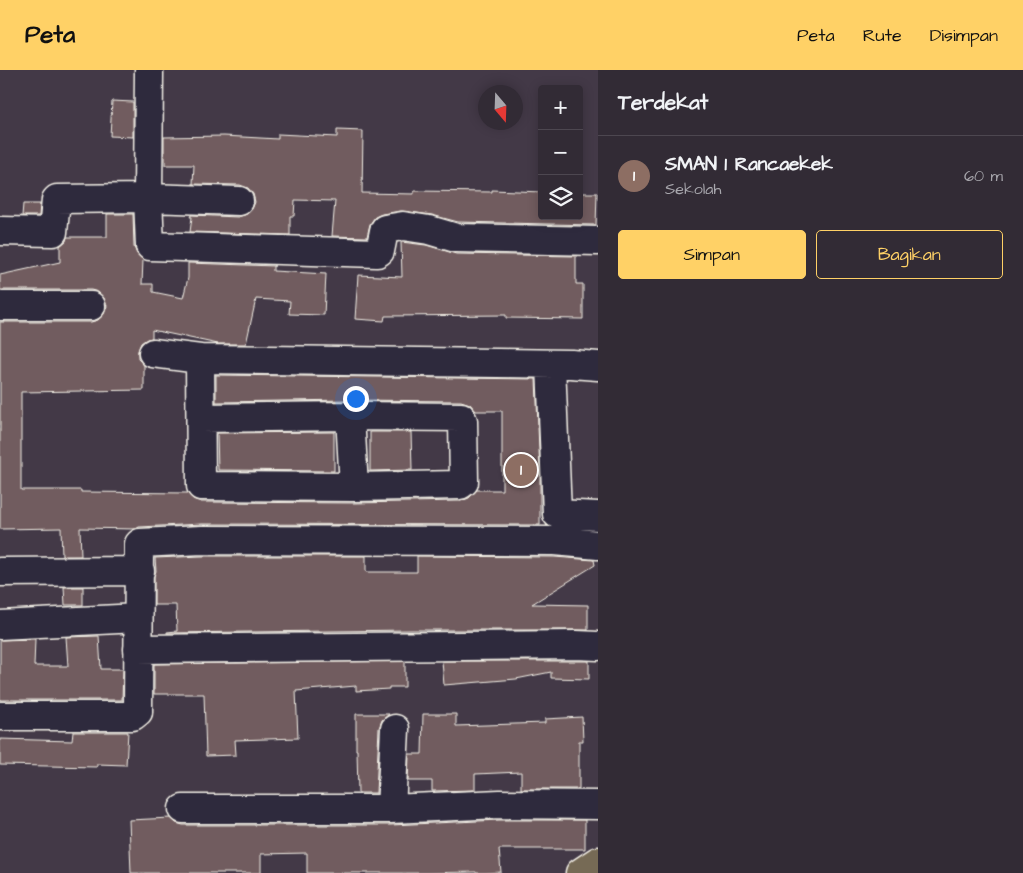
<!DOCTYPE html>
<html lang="id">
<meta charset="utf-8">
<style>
:root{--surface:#322b35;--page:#3d3741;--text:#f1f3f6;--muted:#a8a7ad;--line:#4d4750;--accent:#ffd166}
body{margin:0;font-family:"Architects Daughter",sans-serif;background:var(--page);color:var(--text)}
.controls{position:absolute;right:15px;top:15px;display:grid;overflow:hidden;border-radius:5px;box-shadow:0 2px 12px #0003}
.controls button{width:45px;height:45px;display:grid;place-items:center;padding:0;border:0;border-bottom:1px solid var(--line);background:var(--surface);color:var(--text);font:25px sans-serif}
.compass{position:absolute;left:478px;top:15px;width:45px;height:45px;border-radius:50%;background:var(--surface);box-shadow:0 2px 12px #0003;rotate:161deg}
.you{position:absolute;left:355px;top:328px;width:18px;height:18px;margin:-12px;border:4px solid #fff;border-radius:50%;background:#1a73e8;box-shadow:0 0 0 8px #1a73e833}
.badge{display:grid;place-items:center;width:32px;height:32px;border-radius:50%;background:var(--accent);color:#fff;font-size:16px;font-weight:700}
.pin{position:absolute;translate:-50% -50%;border:2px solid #fff;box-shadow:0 1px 5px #0006}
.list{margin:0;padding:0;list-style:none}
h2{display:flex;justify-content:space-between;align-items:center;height:65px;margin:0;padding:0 20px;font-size:21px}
h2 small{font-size:16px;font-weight:400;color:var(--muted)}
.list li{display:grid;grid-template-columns:32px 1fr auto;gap:15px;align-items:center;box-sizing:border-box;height:80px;padding:0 20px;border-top:1px solid var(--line)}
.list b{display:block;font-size:19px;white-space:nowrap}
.list p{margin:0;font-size:16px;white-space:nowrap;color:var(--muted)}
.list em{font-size:16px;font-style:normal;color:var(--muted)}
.actions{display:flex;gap:10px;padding:15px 20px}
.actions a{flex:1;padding:11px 0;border:1px solid var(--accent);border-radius:5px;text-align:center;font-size:18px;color:var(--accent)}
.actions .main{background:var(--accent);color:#111}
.icon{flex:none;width:28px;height:28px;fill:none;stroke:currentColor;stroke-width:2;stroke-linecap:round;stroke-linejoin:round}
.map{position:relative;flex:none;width:598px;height:803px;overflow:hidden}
header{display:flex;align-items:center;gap:30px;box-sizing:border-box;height:70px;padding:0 25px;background:var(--accent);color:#111}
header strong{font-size:24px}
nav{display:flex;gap:28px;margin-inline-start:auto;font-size:18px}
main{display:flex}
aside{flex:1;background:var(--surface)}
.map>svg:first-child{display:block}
.building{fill:#715c5e;stroke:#f4f1e8}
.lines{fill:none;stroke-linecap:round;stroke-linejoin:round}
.minor-casing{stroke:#f4f1e8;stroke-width:31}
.major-casing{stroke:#f4f1e8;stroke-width:31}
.minor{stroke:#2f2a3d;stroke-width:28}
.major{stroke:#766a54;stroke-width:28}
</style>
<header>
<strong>Peta</strong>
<nav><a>Peta</a><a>Rute</a><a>Disimpan</a></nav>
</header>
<main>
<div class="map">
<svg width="598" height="803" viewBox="0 0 598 803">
<rect width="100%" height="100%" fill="#433947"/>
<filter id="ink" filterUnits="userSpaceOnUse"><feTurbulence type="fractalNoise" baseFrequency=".02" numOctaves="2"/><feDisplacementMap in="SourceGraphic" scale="10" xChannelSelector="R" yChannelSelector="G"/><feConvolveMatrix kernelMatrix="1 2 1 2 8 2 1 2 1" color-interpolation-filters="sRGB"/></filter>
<g filter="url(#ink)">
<path class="building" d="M112,31l21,1v35l-23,-1z
M337,60l26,1 -1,62 52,1v-3l78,1v-2l50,2v24h37v-23h18l-1,32 -138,-3 -26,-7 -31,-4 -19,3 -7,3 -5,7 -3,13 -35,-1 3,-35 -40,-1 -1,16h-4v19l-100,-3 2,-15h-2l1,-2 47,2 9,-3 5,-5 3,-7 -2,-8 -5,-6 -8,-3 -47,-1 1,-19h-29v-8h-1v-20l60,-1 54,3v-5l59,3z
M23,134h17l-1,12h-17z
M107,144h26l1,33 3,7 6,6 -1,24h11v8l30,6 5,-20v-15l87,3h-2v5l53,3 -2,41 -35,-1 1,-13 -34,-2 -10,45h-28l-66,-14v8l-5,1 -6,4 -3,8v8l6,6v25l-123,2v98h60v2l106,1 6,6 8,3 153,1 107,-2 8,-3 8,-8h25v-79h-26l-6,-7 -9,-3 -111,-1 -134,2v-27l320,4 4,94v52l-338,-1 -63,3 -3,2 -56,-1 1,28h-19l-1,-28 -61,1v-207h91l7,-2 6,-6 3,-8 -3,-8 -6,-6 -7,-2h-91v-15l60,-13v-16l6,-5 1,-4h40z
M401,172l25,3 30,9 120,2v28h7v35l-77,-1v-3l-121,1 -1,5 -29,-2 3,-44 44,2z
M334,362v39l-116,-1 -1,-37z
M370,362h41l1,38 -42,1z
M202,486h164v16h51v-16l137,1 40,3 1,5 -63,39 56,1v25h-176l-245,3v-1l10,-1 -1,-26h-22v-29l2,-5 -1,-13z
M64,517h19v18h-18z
M99,566l2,33h22l-1,31h-122v-60l35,-1 -1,27h34l-2,-29z
M405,591v26h-16v2l-33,2v-5l-60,5 2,47 -63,2 1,15 -30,1 -2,-62h-50v-30z
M442,591h147v18l-38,-1v-6l-35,7 -72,6z
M356,644h33l-7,6 -3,8 -3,65h-18l-1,-43h-1z
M423,644h33v12l89,-3v-4l37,-2 1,24h-4v48h-58v-17l-46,2v16l-43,1v-10h-24l1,-27h13z
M73,662h55l-2,33 -29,-1v3l-97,-2v-26l72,2z
M171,748l5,5 7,2h208l109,-5h85v29h-86l2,23 -16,1h-9v-1l-50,1h-119v-20l-46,1v19h-130l-2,-53z"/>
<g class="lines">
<defs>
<path id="minor" d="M149,0l-1,128 2,48 227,7 3,-2 4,-20 1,-2 18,-3 26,4 27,8 142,3
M0,161l53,1 3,-32 1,-1 91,-1 91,3
M0,236h91
M153,283l47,6
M551,294l6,150 41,2
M350,346l4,71
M201,348l149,-2 111,1 2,4 1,61 -4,3 -106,2 -153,-1 -1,-127 371,5 27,2
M0,502l140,-1
M0,555l138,-7
M138,579c146,-2 292,-4 438,-4l22,1
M0,646h133l5,-4 1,-168 1,-1 62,-3 353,1 43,4
M183,739h208l109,-5 98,1
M391,739l4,-80"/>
<path id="major" d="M580,803l18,-12"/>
</defs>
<use href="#minor" class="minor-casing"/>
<use href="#major" class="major-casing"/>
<use href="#minor" class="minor"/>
<use href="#major" class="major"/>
</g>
</g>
</svg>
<div class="controls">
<button>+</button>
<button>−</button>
<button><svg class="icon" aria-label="layers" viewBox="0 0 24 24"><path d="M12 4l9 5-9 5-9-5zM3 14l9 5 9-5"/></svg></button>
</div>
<svg class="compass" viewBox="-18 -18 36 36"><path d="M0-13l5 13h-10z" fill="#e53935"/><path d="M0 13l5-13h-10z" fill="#a8a7ad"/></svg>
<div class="you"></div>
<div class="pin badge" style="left:521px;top:400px;background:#8d6e63">1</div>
</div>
<aside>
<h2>Terdekat<small></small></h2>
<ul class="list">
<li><span class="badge" style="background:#8d6e63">1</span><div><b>SMAN 1 Rancaekek</b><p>Sekolah</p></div><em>60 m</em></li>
</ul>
<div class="actions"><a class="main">Simpan</a><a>Bagikan</a></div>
</aside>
</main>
